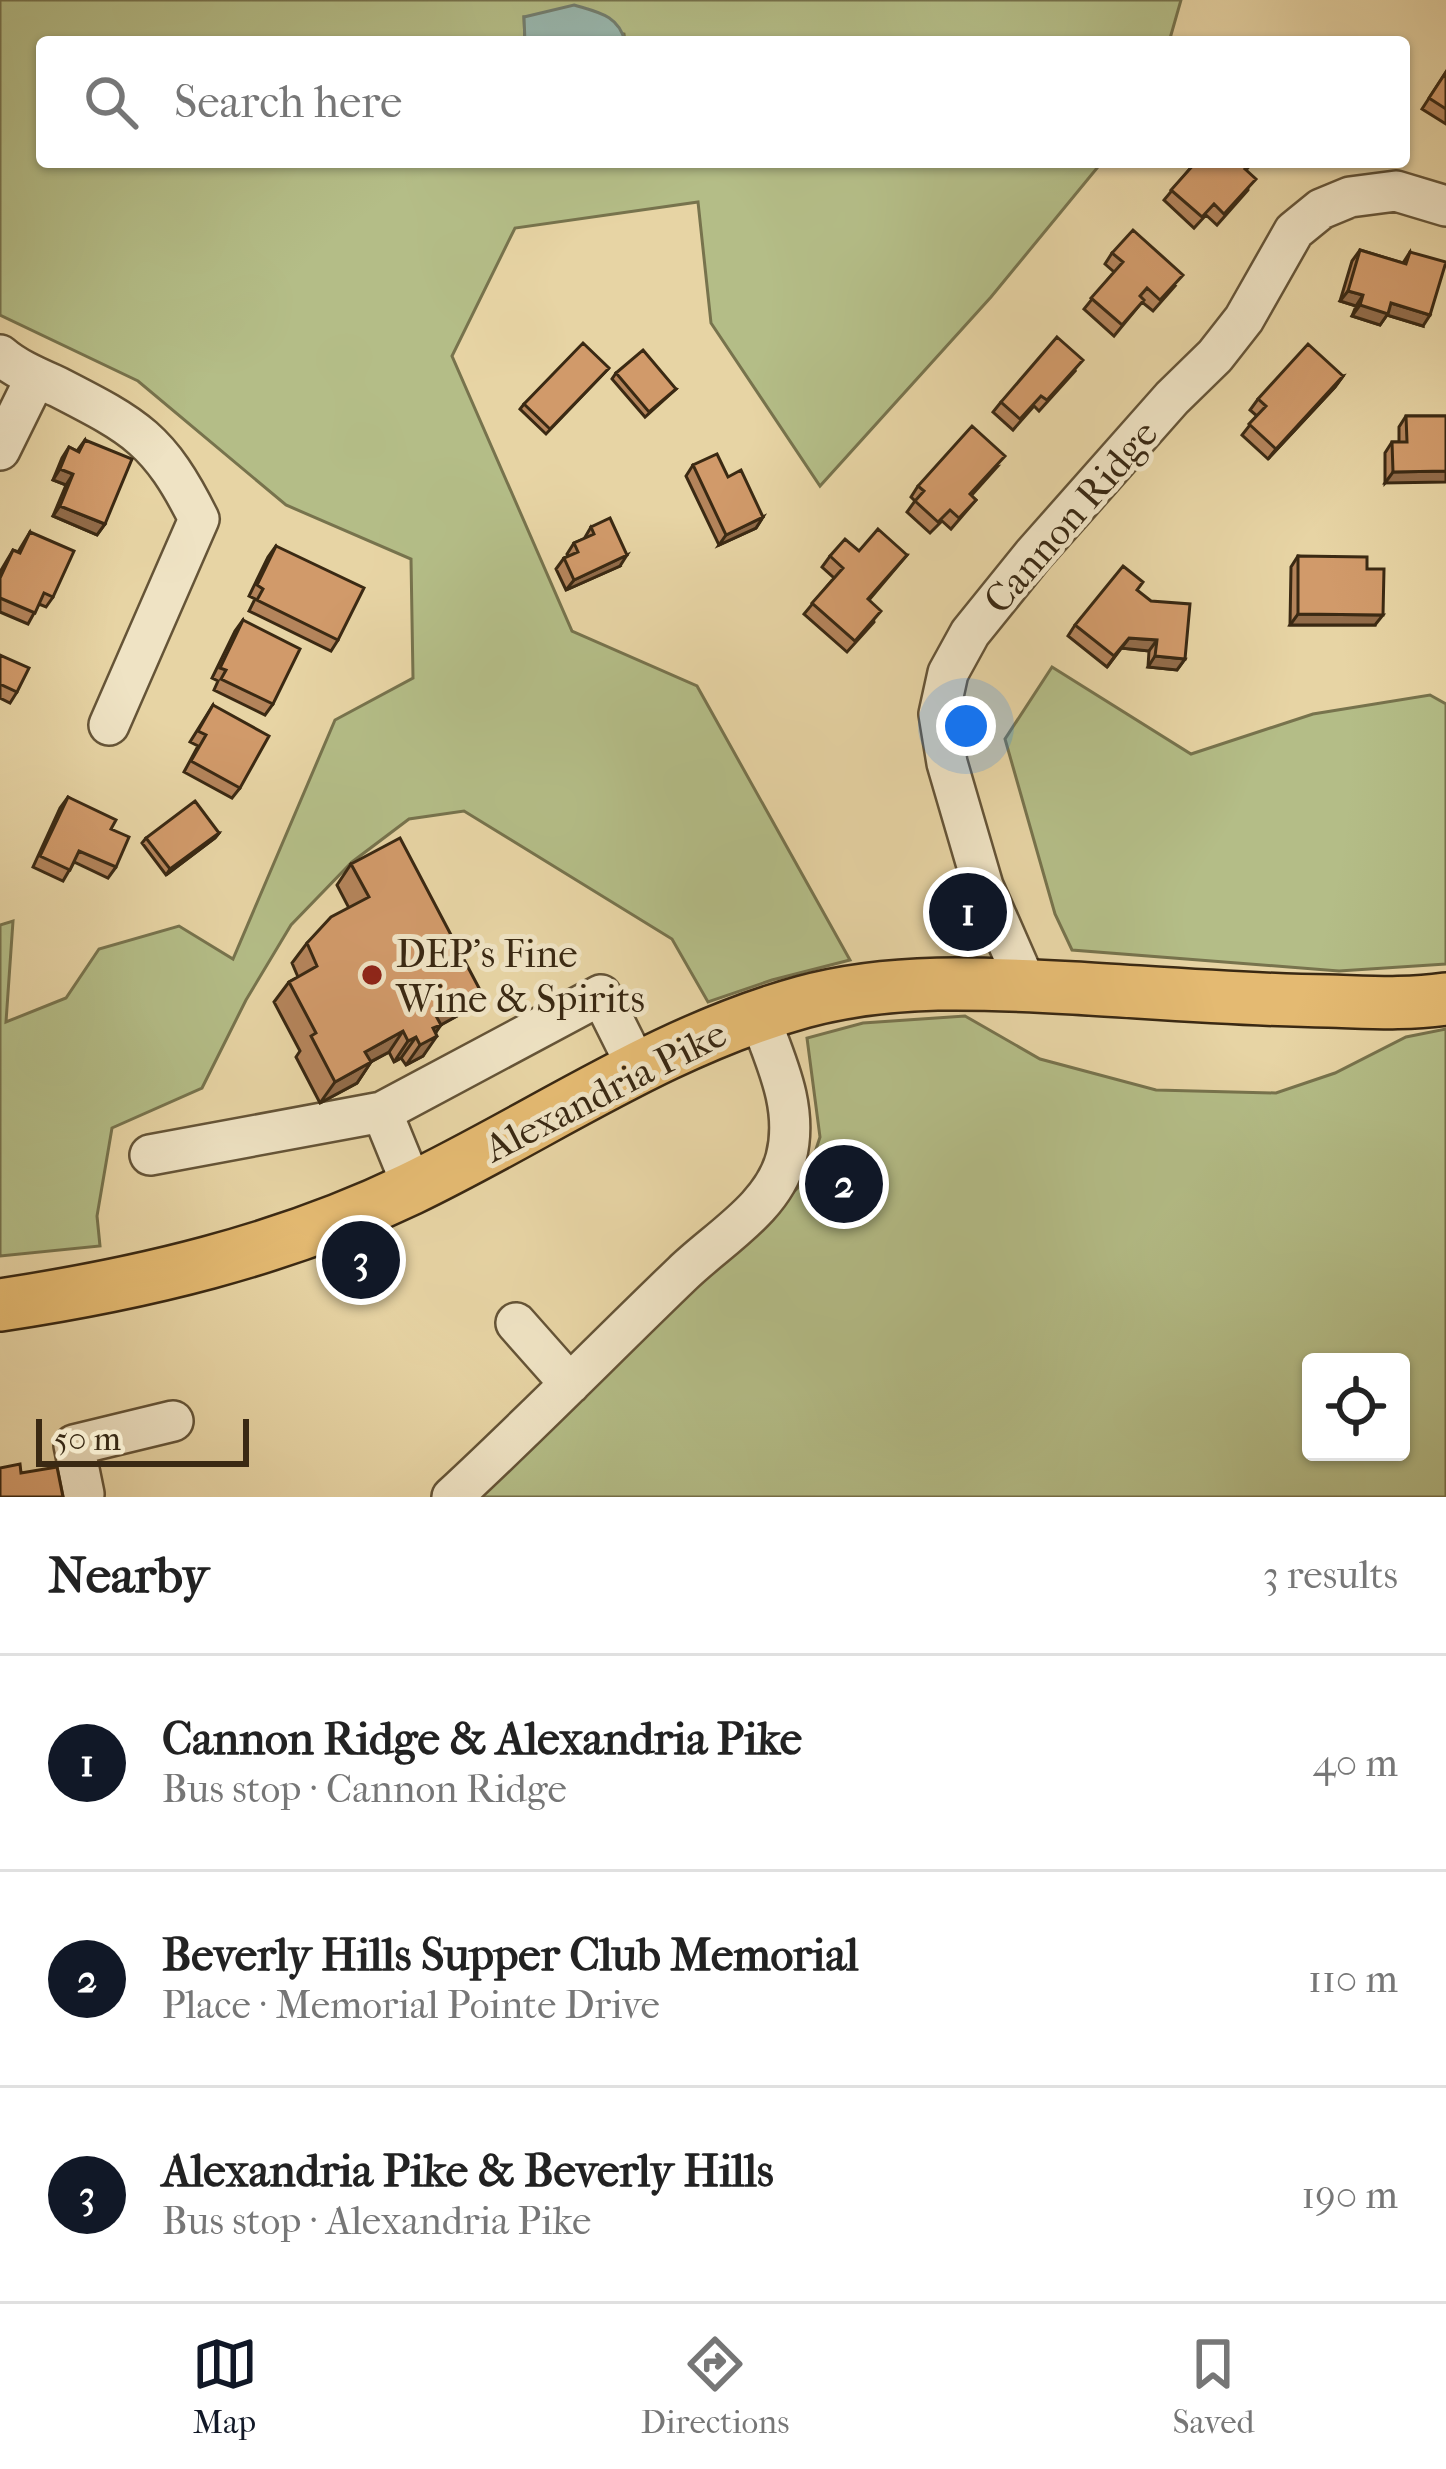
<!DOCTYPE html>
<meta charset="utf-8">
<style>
:root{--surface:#fff;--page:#f2f2f2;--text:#222;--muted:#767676;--line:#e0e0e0;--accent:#111827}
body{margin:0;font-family:"IM FELL French Canon",serif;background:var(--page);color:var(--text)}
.controls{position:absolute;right:36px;bottom:36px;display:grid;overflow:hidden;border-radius:12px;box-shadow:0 3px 9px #0004}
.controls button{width:108px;height:108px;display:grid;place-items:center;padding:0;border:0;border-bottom:3px solid var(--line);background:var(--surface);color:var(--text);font:60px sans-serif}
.scale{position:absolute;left:36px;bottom:30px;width:213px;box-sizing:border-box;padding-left:12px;border:6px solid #3a2913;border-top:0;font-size:33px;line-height:42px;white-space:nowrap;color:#3a2913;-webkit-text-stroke:9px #efe3c4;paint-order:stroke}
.you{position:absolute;left:966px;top:726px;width:42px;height:42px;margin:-30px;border:9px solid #fff;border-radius:50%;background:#1a73e8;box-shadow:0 0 0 18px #1a73e833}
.badge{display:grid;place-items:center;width:78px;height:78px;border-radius:50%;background:var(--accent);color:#fff;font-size:39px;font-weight:700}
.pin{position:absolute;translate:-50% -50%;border:6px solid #fff;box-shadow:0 3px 12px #0006}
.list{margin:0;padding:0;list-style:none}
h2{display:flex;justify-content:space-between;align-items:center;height:156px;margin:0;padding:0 48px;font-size:51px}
h2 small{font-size:39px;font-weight:400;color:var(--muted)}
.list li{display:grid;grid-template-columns:78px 1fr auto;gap:36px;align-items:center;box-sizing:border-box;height:216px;padding:0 48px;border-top:3px solid var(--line)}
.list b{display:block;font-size:45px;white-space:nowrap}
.list p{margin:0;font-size:39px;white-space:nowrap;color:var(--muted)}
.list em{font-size:39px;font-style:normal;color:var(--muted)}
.icon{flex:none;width:66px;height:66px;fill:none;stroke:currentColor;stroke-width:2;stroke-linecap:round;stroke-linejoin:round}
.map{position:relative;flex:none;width:1446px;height:1497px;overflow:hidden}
.search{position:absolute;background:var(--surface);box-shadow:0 3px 9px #0004;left:36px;right:36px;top:36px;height:132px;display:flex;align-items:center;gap:30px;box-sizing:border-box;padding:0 42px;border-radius:12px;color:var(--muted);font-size:45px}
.sheet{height:804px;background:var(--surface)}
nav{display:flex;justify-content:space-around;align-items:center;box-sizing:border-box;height:168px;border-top:3px solid var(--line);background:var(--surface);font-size:33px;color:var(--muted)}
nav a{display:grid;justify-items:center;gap:6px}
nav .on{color:var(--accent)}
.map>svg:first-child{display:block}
.green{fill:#b4bd87;stroke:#77734d;stroke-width:3;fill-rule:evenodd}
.water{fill:#98b7ae;stroke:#727e70;stroke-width:3}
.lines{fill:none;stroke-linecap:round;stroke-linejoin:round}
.minor-casing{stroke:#655437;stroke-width:44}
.major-casing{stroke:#3a2913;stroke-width:56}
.minor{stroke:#efe3c4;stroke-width:39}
.major{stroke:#e4ba72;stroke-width:51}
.wall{fill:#b4845b;stroke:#3a2913;stroke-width:3}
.shaded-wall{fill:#926c4a;stroke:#3a2913;stroke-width:3}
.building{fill:#d19a6a;stroke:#3a2913;stroke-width:3}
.poi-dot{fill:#8f2418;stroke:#efe3c4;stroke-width:4.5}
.labels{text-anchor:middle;stroke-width:10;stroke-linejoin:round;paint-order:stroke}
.street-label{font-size:39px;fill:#3a2913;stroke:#efe3c4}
.poi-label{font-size:39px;fill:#3a2913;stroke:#efe3c4;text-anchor:start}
</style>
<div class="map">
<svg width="1446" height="1497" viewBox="0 0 1446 1497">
<rect width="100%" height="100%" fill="#e7d4a4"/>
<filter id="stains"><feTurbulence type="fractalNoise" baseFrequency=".00167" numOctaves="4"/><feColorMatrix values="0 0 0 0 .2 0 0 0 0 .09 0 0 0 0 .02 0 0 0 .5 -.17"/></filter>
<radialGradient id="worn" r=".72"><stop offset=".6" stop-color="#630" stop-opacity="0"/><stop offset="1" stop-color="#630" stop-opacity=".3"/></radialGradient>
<path class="green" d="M0,0h1181l-12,42h-544l-1,-8 -100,-17 1,25h-483v120h1060l-111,135 -171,189 -109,-163 -13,-121 -183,26 -63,128 120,275 125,55 153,274 -78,20 -64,22 -36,-63 -208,-128 -55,8 -57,43 -61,63 -45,75 -44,88 -90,40 -15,88 3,30 -100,10v-331l13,-4 -7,101 60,-24 33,-49 80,-23 54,33 102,-239 78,-42 -2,-119 -125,-54 -148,-124 -138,-66z
M1052,667l139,87 122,-40 117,-19 16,9v260l-107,7 -267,-21 -17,-36 -50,-175z
M965,1016l75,43 116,31 120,3 59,-20 71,-36 40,-8v468h-969l329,-317 14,-43 -13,-99 56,-15zM1311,1362h90v90h-90z"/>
<path class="water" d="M574,5c23,7 45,10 51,37h-100l-1,-25z"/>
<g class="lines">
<defs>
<path id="minor" d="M0,355c16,14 38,23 58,32 78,40 101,52 141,132l-90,206
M0,450l36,-73
M1027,986l-44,-100 -36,-123 -8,-49 9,-41 22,-40 63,-78 139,-157 43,-42 29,-37 50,-88 27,-22 29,-12 46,-6 50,15
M150,1155l232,-43
M413,1188l-31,-76 219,-117 36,72
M516,1323l54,61
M84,1494l-10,-49 99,-24
M452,1497c79,-73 154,-150 231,-224 35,-34 90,-65 103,-115 13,-50 -10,-96 -27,-142"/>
<path id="major" d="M0,1305c140,-21 281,-54 410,-116 131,-63 251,-148 393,-187 87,-24 181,-19 271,-14 85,5 169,12 254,13 39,1 79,4 118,-2"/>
</defs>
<use href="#minor" class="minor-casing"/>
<use href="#major" class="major-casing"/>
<use href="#minor" class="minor"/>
<use href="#major" class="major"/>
</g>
<path class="wall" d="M1446,72v52l-24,-15z
M1191,162h62l-7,8 2,20 -31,35 -11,-10 -12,13 -30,-28 30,-36z
M1360,250l43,13 7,-11 13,74 -36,-11 -7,10 -28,-9 4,-10 -16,-5 12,-40z
M1112,253l63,33 -22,25 -11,-9 -28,34 -30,-27 30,-37 -9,-8z
M609,368l-63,66 -26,-25 4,-5z
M1076,370l-37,41 -5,-5 -21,24 -20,-18 8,-10z
M616,373l60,16 -31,28 -33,-38z
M1343,376l-8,11 -67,72 -26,-24 15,-19 -7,-6 8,-11z
M1406,416h40l-61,67v-30l7,-11h7v-15z
M85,440l20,84 -8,11 -44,-19 13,-31 -13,-5 9,-22 7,-11 8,4z
M693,465l35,12 35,40 -7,11 -37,17 -33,-69z
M997,467l-26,29 5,4 -25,29 -9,-8 -12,12 -23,-21 8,-11 -4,-4 7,-11z
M591,527l29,39 -54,24 -10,-21 8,-11 4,-2 -1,-2 7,-11 10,-4z
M30,532l23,65 -7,10 -7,-3 -11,20 -28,-12v-40l13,-22 5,2z
M276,546l62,94 -7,11 -82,-40 6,-12 -6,-3 19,-39z
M859,551l48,4 -38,45 5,22 -27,30 -43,-38 30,-36 -12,-11 8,-11z
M1298,556l69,13 8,56h-85l1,-58z
M1137,590l48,69 -8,11 -29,-3 1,-16 -28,-3 -14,19 -39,-31 7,-11z
M243,620l30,84 -8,11 -51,-25 4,-9 -6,-3 23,-47z
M0,655l17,37 -7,11 -10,-5z
M213,705l27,83 -8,10 -48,-26 14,-26 -8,-4z
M68,797l43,32 5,38 -8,11 -34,-16 -11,19 -30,-14 27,-59z
M219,833l-4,5 -49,37 -24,-32 4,-5z
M351,864l129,126 -14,21 -26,14 -17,31 -17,9 -5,-7 -7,4 -5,-10 -18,10 -14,21 -37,20 -24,-46 4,-6 -26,-49 15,-20 9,-5 -6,-14 15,-20 42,-35 -12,-23z"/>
<path class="shaded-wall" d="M1348,291l15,4 -7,11 -16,-5z
M1391,303l39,12 -7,11 -36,-11 -7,10 -28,-9 8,-11z
M1343,376l-8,11 -67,72 8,-10z
M60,469l13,5 -7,11 -13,-5z
M1446,471v11l-61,1 8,-11z
M60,506l45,18 -8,11 -44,-19z
M763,517l-7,11 -37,17 7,-10z
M627,555l-7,11 -54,24 8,-10z
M1298,614l85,1 -8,10h-85z
M1129,638l28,2 -8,11 -28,-3 -14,19z
M1155,656l30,3 -8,11 -29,-3z
M219,833l-4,5 -49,37 4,-6z
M480,990l-14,21 -25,14 -11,15 7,-4 -14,20 -17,9 14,-20 15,-31z
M403,1031l-14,21 -38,20 14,-20z
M416,1037l-15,21 -7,4 14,-21z
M371,1062l-14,21 -37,20 15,-21z"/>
<path class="building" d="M1446,72v37l-17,-11z
M1196,162h56l-7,7 11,10 -32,35 -10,-10 -12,13 -31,-27z
M1133,230l50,45 -23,25 -13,-12 -7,8 4,4 -22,25 -31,-27 32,-36 -11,-9z
M1360,250l46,14 4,-12 36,10 -16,53 -39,-12 -3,11 -28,-9 3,-10 -15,-4z
M1057,337l26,23 -36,40 -6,-4 -21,23 -19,-17z
M583,343l26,25 -59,61 -26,-25z
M1308,344l35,32 -67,73 -27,-25 17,-18 -8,-7z
M643,350l33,39 -27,23 -33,-39z
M1406,416h40v55l-53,1 -1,-30h15z
M972,426l33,30 -35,38 6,6 -17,18 -9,-8 -12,12 -23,-21 9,-10 -6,-5z
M85,440l47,19 -27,65 -45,-18 13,-32 -13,-5 9,-22 10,5z
M717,454l11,23 13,-7 22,47 -37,18 -33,-70z
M610,518l17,37 -53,25 -10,-22 14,-6 -4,-9 20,-9 -3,-7z
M878,529l29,26 -39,44 13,12 -26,30 -43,-38 31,-35 -13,-12 15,-17 14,12z
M30,532l44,19 -21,46 -9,-4 -9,20 -35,-15v-20l13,-28 7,3z
M276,546l88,42 -26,52 -81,-40 6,-11 -6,-4z
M1298,556l69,1v12h17l-1,46 -85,-1z
M1123,566l20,16 -6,8 14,11 39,3 -5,55 -30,-3 2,-16 -28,-2 -15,18 -39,-31z
M243,620l57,29 -27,55 -52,-25 5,-9 -6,-2z
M0,655l29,13 -12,24 -17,-8z
M213,705l56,31 -29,52 -49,-27 15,-26 -8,-4z
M68,797l48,23 -5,9 18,8 -13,30 -37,-16 -9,19 -30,-14z
M195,801l24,32 -49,36 -24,-31z
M400,838l80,152 -45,24 6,11 -8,3 4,8 -17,9 -4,-8 -8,4 -5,-10 -38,21 6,10 -36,20 -24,-46 5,-3 -27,-51 28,-16 -10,-23 24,-26 38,-20 -18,-33z
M20,1464l1,9 36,-6 6,30h-63v-29z"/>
<circle class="poi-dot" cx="372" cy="975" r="12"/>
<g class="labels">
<g class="street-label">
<text transform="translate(1070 516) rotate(-49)" y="14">Cannon Ridge</text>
<text transform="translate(605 1090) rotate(-27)" y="14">Alexandria Pike</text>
</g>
<g class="poi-label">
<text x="396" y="967">DEP's Fine<tspan x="396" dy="45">Wine &amp; Spirits</tspan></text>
</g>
</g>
<rect width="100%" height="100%" filter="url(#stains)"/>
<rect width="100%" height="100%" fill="url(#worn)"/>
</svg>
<div class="controls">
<button><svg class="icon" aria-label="locate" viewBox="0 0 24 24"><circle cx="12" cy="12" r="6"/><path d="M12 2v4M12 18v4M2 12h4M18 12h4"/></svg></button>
</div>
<div class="scale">50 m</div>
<div class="you"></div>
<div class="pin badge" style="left:968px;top:912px">1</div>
<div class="pin badge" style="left:844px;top:1184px">2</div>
<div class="pin badge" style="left:361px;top:1260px">3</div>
<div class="search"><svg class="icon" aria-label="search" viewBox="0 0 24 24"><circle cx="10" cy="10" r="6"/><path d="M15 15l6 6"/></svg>Search here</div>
</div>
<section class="sheet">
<h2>Nearby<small>3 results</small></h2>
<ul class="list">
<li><span class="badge">1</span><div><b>Cannon Ridge &amp; Alexandria Pike</b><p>Bus stop · Cannon Ridge</p></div><em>40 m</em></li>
<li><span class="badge">2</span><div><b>Beverly Hills Supper Club Memorial</b><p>Place · Memorial Pointe Drive</p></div><em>110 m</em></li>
<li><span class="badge">3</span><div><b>Alexandria Pike &amp; Beverly Hills</b><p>Bus stop · Alexandria Pike</p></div><em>190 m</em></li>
</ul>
</section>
<nav>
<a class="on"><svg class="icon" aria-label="map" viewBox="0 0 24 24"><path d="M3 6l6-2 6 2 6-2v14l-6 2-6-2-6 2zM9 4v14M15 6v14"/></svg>Map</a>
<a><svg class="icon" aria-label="directions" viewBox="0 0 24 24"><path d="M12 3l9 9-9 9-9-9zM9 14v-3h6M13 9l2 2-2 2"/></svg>Directions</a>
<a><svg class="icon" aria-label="saved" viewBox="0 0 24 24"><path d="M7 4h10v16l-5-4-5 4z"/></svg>Saved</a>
</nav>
